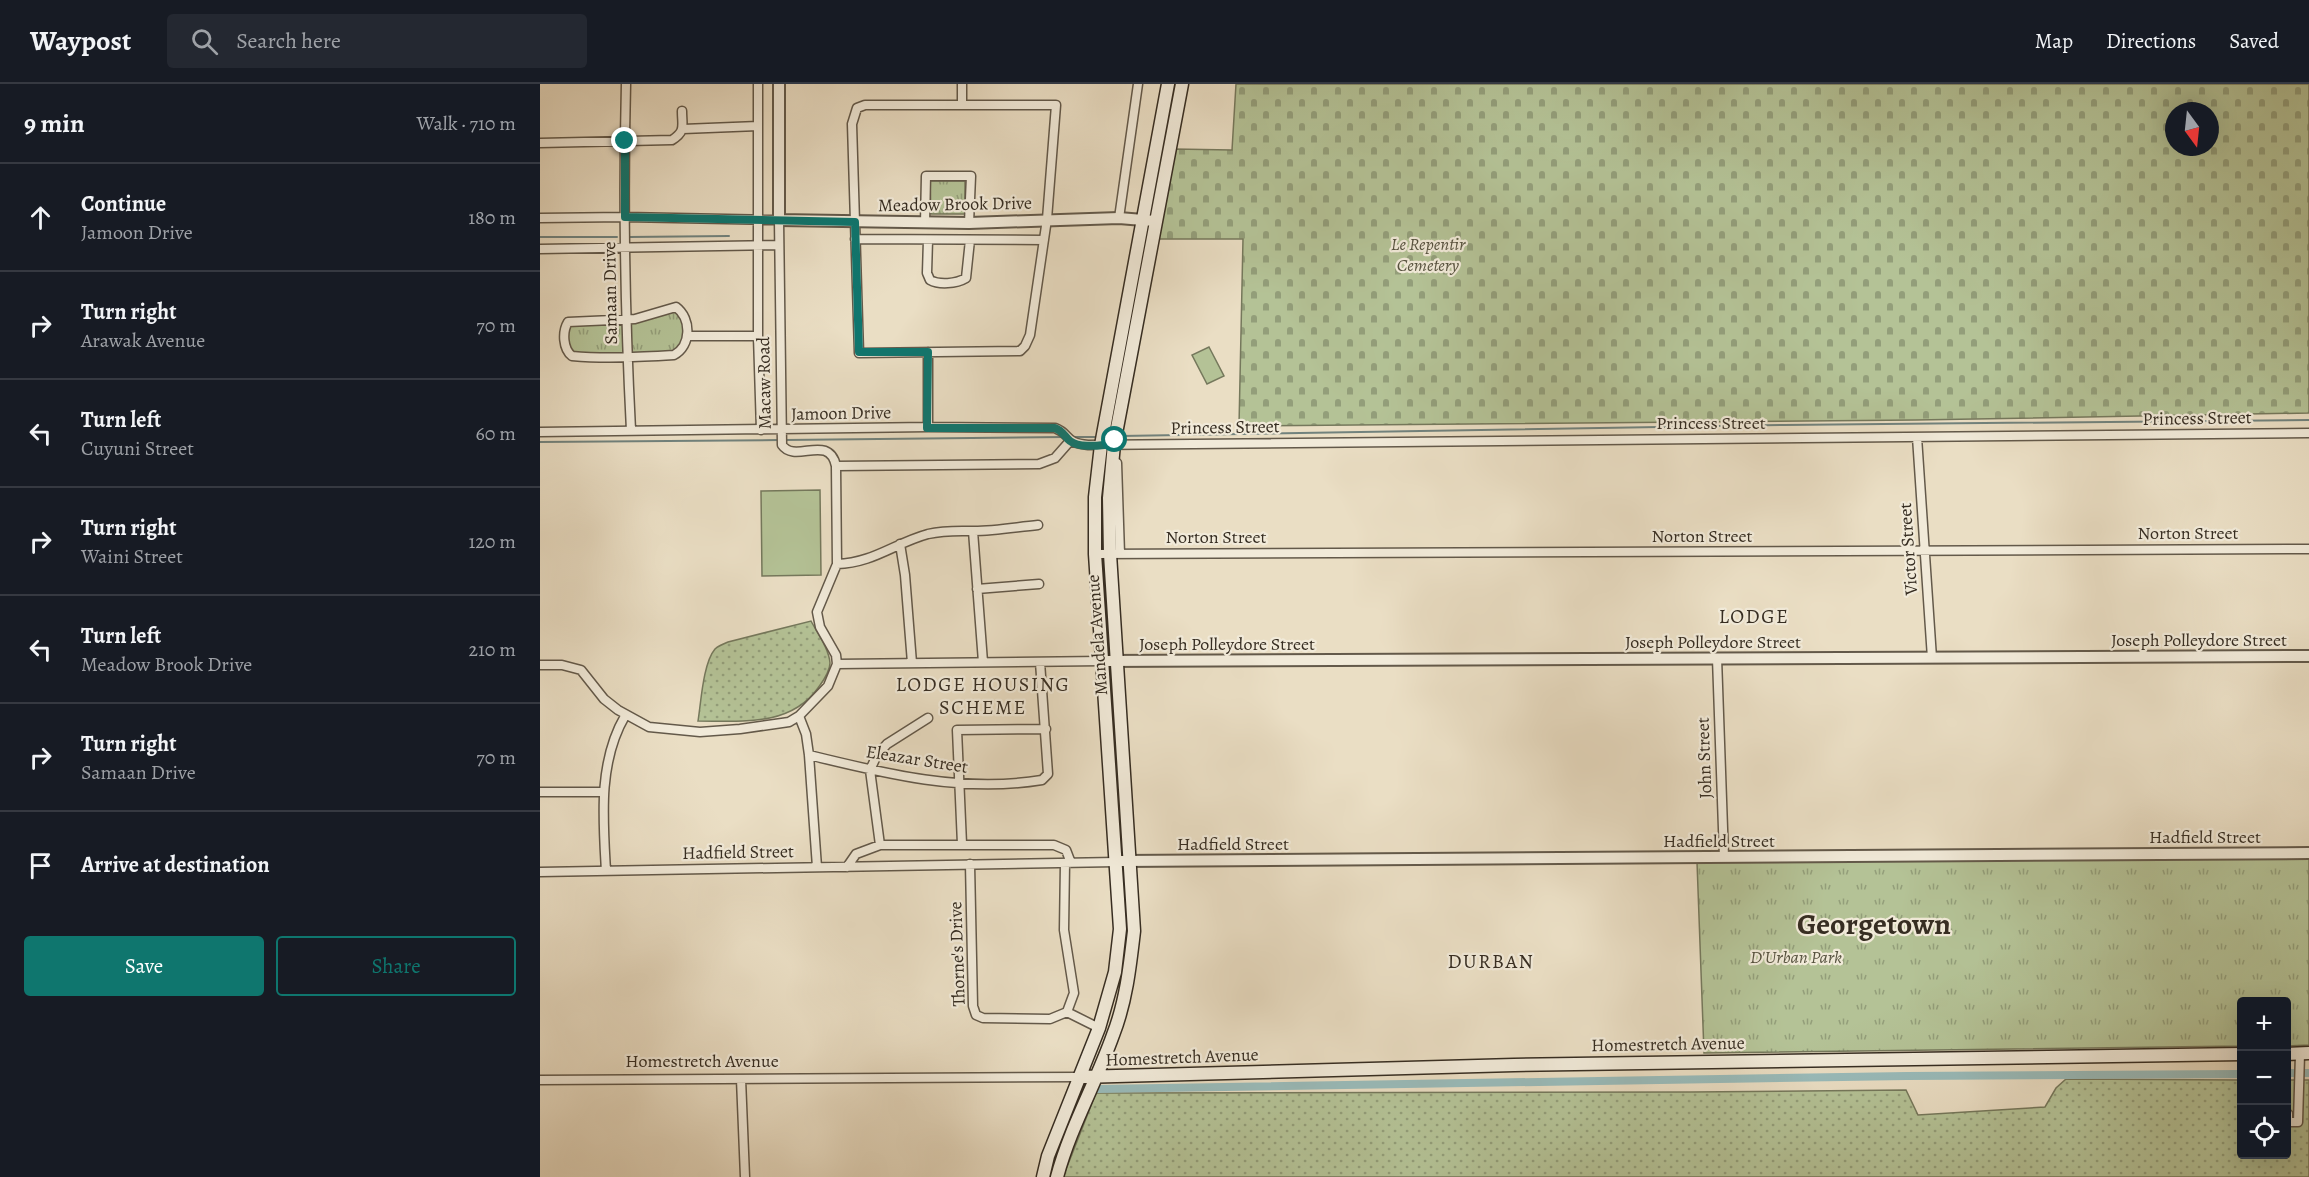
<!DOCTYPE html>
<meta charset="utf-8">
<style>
:root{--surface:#171b24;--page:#242831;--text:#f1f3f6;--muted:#9ea1a6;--line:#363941;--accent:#0f766e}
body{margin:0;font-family:Alegreya,serif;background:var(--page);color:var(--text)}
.controls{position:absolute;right:18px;bottom:18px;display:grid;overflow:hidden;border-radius:6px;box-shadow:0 6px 24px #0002}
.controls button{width:54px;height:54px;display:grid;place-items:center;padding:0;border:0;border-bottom:2px solid var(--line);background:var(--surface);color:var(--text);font:30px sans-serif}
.compass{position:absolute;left:1625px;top:18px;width:54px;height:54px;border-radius:50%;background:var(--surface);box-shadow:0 6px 24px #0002;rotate:165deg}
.stop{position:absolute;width:18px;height:18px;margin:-14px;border:4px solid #0f766e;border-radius:50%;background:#fff}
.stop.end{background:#0f766e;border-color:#fff;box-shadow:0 2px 6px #0008}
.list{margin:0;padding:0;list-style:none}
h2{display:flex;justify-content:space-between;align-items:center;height:78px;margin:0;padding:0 24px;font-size:26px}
h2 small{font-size:20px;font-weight:400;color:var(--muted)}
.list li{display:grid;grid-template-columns:39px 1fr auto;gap:18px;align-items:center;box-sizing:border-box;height:108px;padding:0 24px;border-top:2px solid var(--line)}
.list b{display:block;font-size:22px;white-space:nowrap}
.list p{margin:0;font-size:20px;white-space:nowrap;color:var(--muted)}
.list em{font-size:20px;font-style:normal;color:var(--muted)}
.actions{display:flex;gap:12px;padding:18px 24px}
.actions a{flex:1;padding:14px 0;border:2px solid var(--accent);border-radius:6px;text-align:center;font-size:21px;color:var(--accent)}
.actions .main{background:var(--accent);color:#fff}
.icon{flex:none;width:33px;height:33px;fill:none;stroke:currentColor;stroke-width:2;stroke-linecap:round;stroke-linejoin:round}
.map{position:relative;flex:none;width:1769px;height:1093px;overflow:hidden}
header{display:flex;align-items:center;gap:36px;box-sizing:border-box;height:84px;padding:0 30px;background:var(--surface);border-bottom:2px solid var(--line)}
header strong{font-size:28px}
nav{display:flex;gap:33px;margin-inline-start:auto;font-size:21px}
.search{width:420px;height:54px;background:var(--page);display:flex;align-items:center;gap:15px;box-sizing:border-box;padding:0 21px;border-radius:6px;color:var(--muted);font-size:22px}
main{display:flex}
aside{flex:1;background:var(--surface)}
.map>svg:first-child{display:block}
.grass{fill:url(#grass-tufts);stroke:#75785c;stroke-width:1.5}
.cemetery{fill:url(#cemetery-stones);stroke:#75785c;stroke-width:1.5;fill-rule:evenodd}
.garden{fill:url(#garden-dots);stroke:#75785c;stroke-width:1.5}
.pitch{fill:#b4c296;stroke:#75785c;stroke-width:1.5}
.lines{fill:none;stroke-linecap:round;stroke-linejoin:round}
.stream{stroke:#71827d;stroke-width:2}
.canal{stroke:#99bbba;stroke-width:8}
.minor-casing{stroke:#63594a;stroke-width:11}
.tertiary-casing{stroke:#63594a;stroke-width:14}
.secondary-casing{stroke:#362d22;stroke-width:15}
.minor{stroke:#f1ead9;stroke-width:8}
.tertiary{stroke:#f1ead9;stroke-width:10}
.secondary{stroke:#f1ead9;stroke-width:12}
.route{stroke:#0f766e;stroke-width:8}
.labels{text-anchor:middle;stroke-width:4.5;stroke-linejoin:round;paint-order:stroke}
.street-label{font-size:18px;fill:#362d22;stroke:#f1ead9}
.park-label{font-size:18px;font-style:italic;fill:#56523f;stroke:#f1ead9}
.neighbourhood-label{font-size:20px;letter-spacing:1.5px;fill:#362d22;stroke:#f1ead9}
.town-label{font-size:30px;font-weight:bold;fill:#362d22;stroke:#f1ead9}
</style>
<header>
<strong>Waypost</strong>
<div class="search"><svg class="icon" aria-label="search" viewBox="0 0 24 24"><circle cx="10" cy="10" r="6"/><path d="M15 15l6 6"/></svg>Search here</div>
<nav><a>Map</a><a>Directions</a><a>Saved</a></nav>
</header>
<main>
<aside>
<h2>9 min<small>Walk · 710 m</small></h2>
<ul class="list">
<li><svg class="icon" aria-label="ahead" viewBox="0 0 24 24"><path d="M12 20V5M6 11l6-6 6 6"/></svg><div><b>Continue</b><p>Jamoon Drive</p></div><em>180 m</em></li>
<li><svg class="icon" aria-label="right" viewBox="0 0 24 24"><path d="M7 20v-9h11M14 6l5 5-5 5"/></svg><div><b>Turn right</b><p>Arawak Avenue</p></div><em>70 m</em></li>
<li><svg class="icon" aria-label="left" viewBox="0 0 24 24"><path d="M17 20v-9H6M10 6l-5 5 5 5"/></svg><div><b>Turn left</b><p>Cuyuni Street</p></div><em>60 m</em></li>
<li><svg class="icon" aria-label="right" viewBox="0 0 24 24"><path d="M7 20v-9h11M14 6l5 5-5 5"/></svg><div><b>Turn right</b><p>Waini Street</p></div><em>120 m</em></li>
<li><svg class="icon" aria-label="left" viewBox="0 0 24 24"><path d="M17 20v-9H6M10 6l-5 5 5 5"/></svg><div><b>Turn left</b><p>Meadow Brook Drive</p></div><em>210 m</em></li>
<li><svg class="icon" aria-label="right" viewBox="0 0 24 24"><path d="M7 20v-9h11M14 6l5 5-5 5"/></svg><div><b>Turn right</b><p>Samaan Drive</p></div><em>70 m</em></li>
<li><svg class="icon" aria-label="arrive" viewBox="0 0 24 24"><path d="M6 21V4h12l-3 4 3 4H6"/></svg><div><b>Arrive at destination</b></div></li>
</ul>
<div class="actions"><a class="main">Save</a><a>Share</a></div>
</aside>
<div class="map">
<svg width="1769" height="1093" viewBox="0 0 1769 1093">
<defs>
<pattern id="grass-tufts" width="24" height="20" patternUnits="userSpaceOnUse" patternTransform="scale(1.5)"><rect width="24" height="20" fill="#b4c296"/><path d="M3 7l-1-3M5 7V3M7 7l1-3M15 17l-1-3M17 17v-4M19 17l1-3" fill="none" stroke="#939e7a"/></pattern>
<pattern id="cemetery-stones" width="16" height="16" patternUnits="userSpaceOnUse" patternTransform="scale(1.5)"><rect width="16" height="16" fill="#b4c296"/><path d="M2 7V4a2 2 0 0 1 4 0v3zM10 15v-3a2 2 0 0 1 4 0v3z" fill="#939e7a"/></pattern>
<pattern id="garden-dots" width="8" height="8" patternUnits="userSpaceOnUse" patternTransform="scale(1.5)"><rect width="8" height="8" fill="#b4c296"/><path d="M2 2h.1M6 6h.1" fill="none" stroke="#939e7a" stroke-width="1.8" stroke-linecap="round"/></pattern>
</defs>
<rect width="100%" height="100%" fill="#eadec4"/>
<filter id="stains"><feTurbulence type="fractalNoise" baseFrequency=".00333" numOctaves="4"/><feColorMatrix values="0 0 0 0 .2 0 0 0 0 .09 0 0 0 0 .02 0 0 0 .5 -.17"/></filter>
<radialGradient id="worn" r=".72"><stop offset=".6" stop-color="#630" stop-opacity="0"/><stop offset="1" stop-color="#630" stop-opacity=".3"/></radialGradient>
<path class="grass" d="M390,97h35v33h-34z
M136,227l5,4 4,19 -8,17 -47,4 -1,-34z
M84,237v35l-51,-2 -6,-9 2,-22z
M1769,774v187l-22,1 -1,-44h-44l-1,44 -537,7 -7,-191z"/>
<path class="cemetery" d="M696,0h1073v329l-393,7 -677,6 4,-187h-86l17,-90 58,1zM1634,27h36v36h-36z"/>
<path class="garden" d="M271,537c7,13 18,28 19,42 0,9 -7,18 -12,25 -28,39 -77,33 -120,33 3,-18 5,-58 17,-72 3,-3 8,-5 13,-7z
M1526,995l175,1 1,74h44l1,-74h22v97h-1246l33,-84 595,-1 215,-2 12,25 127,-8 11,-19z"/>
<path class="pitch" d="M669,263l15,29 -17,8 -15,-29z
M280,406l1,85 -59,1 -1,-85z"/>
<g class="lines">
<path class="stream" d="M0,153h77
M89,153l100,-1
M581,352l663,-11 525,-5
M533,353h24
M245,356l279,-3
M0,358l239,-2"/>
<path class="canal" d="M1746,989h23
M558,1005l809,-13 335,-2"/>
<defs>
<path id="minor" d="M86,0c-3,115 -1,231 5,346
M218,0v252l3,94
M422,0v21
M325,21h191l-9,114 -17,116 -5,11 -5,5 -161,2 -7,-229 5,-16z
M143,45l75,-3
M0,59l132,-3c14,-9 10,-14 10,-29
M0,134l85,-1 154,3 3,225c13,19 47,-12 54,21l1,98 -20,48 3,15 16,28 1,9 -9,22 -29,30 -10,6 -49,7 -40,3 -51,-5 -31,-17 -14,-11 -23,-29 -19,-5h-22
M579,134l19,-134
M385,139l1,-47h45l-2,47
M315,155l189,1
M388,156l-1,33 3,7c9,5 26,4 36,-2l4,-38
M0,165l239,-4
M136,223c16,12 15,39 -2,48 -34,2 -68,4 -102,1 -9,-7 -10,-24 -4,-34l67,-3z
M147,252h71
M388,343v-75
M0,348l388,-5 127,1c16,6 9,15 33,17l1221,-12
M1377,353l15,221
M577,379l3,91
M296,382l203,-2 16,-6 15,-17
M433,447l10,131
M360,460l5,31 7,88
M555,470l1214,-5
M297,480c36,-1 58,-21 91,-30 17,-4 29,-3 46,-3 21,0 43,-4 64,-6
M437,505l62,-5
M1177,574l7,199
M297,580l266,-3
M259,632l7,18 3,21 8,112
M269,671c77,19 154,38 233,25l6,-6 -8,-112
M0,708h64
M422,760l-5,-114 89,-1
M340,761l-10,-75 7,-15 10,-11 41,-26
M430,780l3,142 3,9 7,3 67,1 17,-7 7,-19 -10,-63 1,-67
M307,783l9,-13 24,-9h174l12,5 5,13
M66,787c-3,-52 -8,-109 19,-155
M0,788l576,-10
M527,928l32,16
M201,995l4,98
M0,996l540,-3
M1748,1030v8h10l2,-68"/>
<path id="tertiary" d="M239,0v136l190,3 150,-5 36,3
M563,577l1206,-5
M581,777l1188,-8"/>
<path id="secondary" d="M1746,970l23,-1
M540,993l434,-12 728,-11
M503,1093l5,-21 51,-128 16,-56 5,-43 -25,-375v-57l6,-52 67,-361
M517,1093c13,-49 39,-94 56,-142 13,-33 17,-69 21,-104l-24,-377 -1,-56 5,-54 68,-360"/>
</defs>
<use href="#minor" class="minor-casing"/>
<use href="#tertiary" class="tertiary-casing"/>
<use href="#secondary" class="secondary-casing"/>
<use href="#minor" class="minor"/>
<use href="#tertiary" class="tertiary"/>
<use href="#secondary" class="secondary"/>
</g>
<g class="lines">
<path class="route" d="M85,57v76l230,5 4,130h69l-1,76h128c8,3 9,8 15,13 10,8 31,4 44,3l1,-4"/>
</g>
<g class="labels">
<g class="street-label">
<text transform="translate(415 120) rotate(-1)" y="6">Meadow Brook Drive</text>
<text transform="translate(70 209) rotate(-91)" y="6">Samaan Drive</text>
<text transform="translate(224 299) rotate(-91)" y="6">Macaw Road</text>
<text transform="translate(301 329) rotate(-1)" y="6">Jamoon Drive</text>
<text transform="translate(1657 334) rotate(-1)" y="6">Princess Street</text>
<text x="1171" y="345">Princess Street</text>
<text transform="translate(685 343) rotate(-1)" y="6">Princess Street</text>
<text x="1648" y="455">Norton Street</text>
<text x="1162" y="458">Norton Street</text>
<text x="676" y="459">Norton Street</text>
<text transform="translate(1368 465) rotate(-94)" y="6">Victor Street</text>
<text transform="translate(557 551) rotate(-94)" y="6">Mandela Avenue</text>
<text x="1659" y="562">Joseph Polleydore Street</text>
<text x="1173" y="564">Joseph Polleydore Street</text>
<text x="687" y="566">Joseph Polleydore Street</text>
<text transform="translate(1164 674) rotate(-92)" y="6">John Street</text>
<text transform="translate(377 675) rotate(9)" y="6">Eleazar Street</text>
<text x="1665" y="759">Hadfield Street</text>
<text x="1179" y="763">Hadfield Street</text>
<text x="693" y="766">Hadfield Street</text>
<text transform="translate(198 768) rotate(-1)" y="6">Hadfield Street</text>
<text transform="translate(417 870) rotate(-92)" y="6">Thorne's Drive</text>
<text transform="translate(1128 960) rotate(-1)" y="6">Homestretch Avenue</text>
<text transform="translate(642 973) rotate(-2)" y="6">Homestretch Avenue</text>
<text x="162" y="983">Homestretch Avenue</text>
</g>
<g class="park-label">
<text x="888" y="166">Le Repentir<tspan x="888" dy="21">Cemetery</tspan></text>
<text x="1256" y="879">D'Urban Park</text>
</g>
<g class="neighbourhood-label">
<text x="1214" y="539">LODGE</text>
<text x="443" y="607">LODGE HOUSING<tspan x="443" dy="23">SCHEME</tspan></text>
<text x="951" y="884">DURBAN</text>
</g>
<g class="town-label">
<text x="1334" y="850">Georgetown</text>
</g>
</g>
<rect width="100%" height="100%" filter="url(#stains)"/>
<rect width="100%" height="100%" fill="url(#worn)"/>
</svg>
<div class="controls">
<button>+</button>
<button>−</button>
<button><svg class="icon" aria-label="locate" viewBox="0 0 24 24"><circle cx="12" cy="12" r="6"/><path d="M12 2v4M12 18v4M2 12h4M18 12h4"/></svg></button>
</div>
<svg class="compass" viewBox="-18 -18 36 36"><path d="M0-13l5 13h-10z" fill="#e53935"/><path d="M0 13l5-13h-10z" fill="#9ea1a6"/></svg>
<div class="stop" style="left:575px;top:356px"></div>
<div class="stop end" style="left:85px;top:57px"></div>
</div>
</main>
